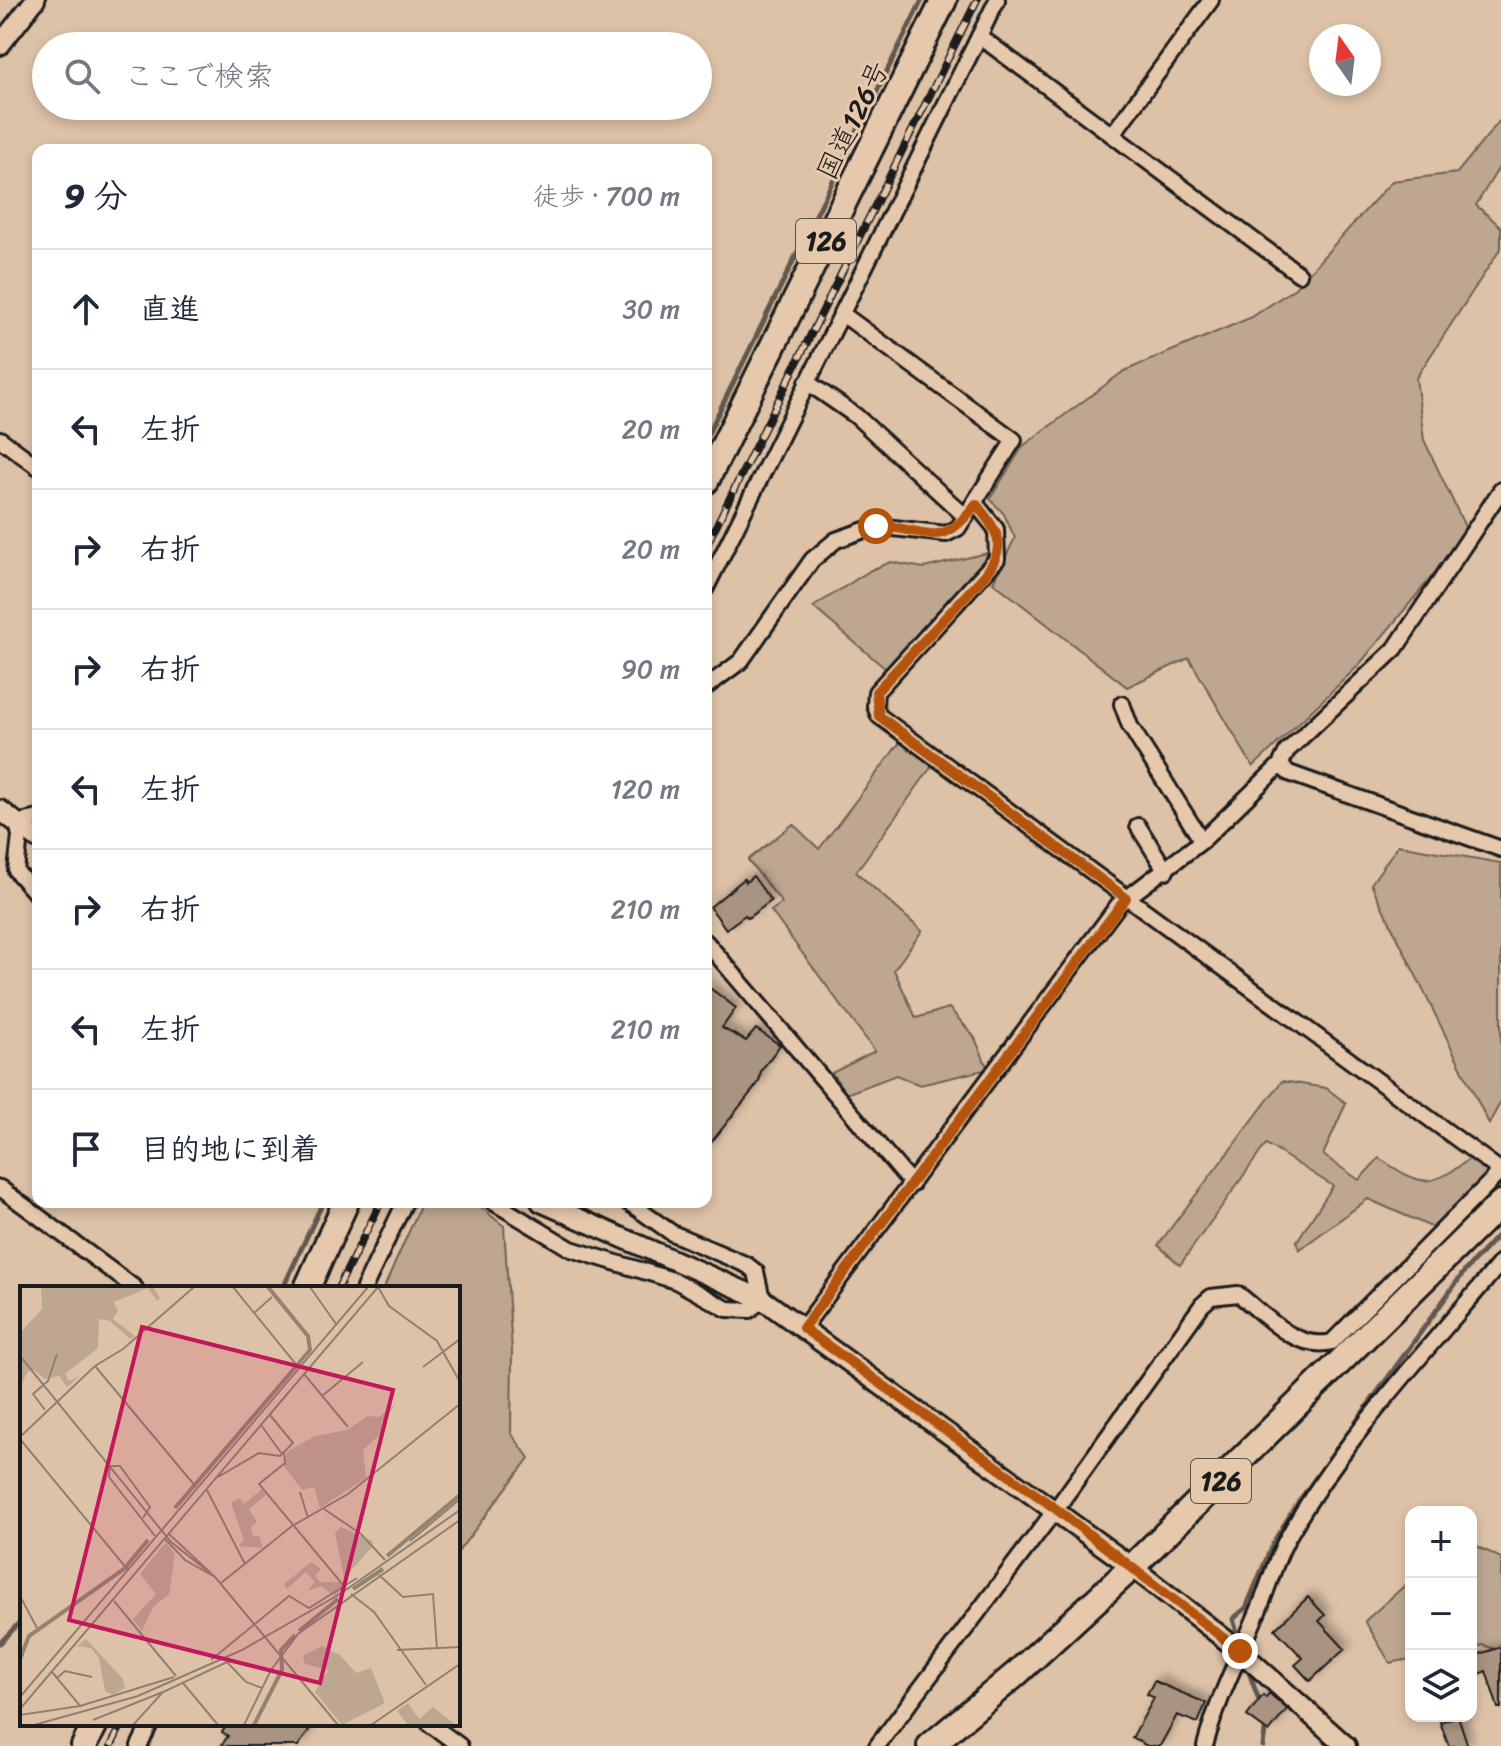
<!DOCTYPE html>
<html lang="ja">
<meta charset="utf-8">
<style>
:root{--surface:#fff;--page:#f2f2f3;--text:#1f2937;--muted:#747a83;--line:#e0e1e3}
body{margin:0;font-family:Sriracha,"Klee One",sans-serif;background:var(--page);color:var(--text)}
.controls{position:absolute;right:24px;bottom:24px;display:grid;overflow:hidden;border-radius:16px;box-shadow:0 4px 12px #0003}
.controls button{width:72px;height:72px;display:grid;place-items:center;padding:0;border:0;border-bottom:2px solid var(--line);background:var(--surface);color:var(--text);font:40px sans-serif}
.compass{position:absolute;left:1309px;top:24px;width:72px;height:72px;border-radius:50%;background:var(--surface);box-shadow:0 4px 12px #0003;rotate:346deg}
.stop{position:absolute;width:24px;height:24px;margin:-18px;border:6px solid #b45309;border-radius:50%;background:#fff}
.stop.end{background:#b45309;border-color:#fff;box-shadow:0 2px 8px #0008}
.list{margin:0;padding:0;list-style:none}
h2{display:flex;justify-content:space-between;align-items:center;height:104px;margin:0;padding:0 32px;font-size:34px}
h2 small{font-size:26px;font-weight:400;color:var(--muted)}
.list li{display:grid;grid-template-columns:52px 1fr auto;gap:24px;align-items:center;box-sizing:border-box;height:120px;padding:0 32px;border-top:2px solid var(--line)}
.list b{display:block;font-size:30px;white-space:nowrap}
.list em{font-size:26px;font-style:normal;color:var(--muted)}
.icon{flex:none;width:44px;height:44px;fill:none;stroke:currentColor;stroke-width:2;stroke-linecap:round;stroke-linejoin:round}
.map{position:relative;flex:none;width:1501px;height:1746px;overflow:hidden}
.search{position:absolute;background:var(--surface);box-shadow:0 4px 12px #0003;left:32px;top:32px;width:680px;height:88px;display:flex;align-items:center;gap:20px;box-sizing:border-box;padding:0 28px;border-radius:44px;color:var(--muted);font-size:30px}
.panel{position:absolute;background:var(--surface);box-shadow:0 4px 12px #0003;left:32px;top:144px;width:680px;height:1064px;border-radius:16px}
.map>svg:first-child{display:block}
.green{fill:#bea790;stroke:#6d6256;stroke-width:2}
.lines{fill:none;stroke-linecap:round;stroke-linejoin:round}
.stream{stroke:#645950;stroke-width:5}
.building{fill:#a89480;stroke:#1c1c1c;stroke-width:2;filter:url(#shadow)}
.street-casing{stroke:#1c1c1c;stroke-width:20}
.secondary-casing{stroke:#1c1c1c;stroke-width:24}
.highway-casing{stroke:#1c1c1c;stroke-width:30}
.street{stroke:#e6c9ad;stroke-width:14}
.secondary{stroke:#e6c9ad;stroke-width:18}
.highway{stroke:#e6c9ad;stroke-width:24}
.rail-casing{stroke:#1c1c1c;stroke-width:8}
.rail{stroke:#e6c9ad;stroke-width:5;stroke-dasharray:15;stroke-linecap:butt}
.route{stroke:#b45309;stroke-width:10}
.labels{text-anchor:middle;stroke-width:6;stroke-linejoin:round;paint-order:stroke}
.shield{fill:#e6c9ad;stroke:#595048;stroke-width:2}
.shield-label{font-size:26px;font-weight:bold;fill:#1c1c1c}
.street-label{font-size:28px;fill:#1c1c1c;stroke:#e6c9ad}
.inset-river{fill:none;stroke:#948272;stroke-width:4}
.inset-road{fill:none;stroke:#90806f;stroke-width:2}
.view{fill:#c2185b;fill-opacity:0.15;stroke:#c2185b;stroke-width:4}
.inset-edge{fill:none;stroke:#1c1c1c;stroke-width:4}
</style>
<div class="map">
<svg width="1501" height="1746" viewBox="0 0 1501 1746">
<defs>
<filter id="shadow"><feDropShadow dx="5.5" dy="-5.5" stdDeviation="4" flood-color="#0004"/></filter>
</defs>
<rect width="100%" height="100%" fill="#dec2a7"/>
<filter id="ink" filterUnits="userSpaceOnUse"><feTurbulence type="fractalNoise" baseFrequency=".0125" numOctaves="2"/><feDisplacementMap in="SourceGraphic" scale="16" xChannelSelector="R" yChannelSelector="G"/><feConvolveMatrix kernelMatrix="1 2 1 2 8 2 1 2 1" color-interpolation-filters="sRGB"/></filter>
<g filter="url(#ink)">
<path class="green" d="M1501,119v45l-25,41 25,22v21l-85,130 8,62 44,93 -110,133 -105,101 -64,-109 -62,29 -134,-105 22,-44 -11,-24 -14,-15 33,-53 101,-75 128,-54 43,-29 97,-107 65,-8z
M987,553l-3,15 -97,102 -74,-63 58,-37 20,-8 33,6z
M901,741l31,25 -76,106 66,59 -28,39 22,48 33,-10 25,28 14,33 -68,16 -24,-10 -50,19 -14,-21 43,-22 -104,-140 11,-8 -34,-43 45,-36 26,25z
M1398,845l103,18v238l-12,23 -118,-240z
M1282,1081l44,7 20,15 -23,52 36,25 20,-22c46,31 51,30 96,-3l26,22v16l-45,45 -88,-39 -69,51 -2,-9 36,-55 -67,-42 -86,121 -22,-20z
M422,1202h52l30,24 8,125 -1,82 18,25 -71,94v-264h-74z
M1471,1543l30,15v94l-17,-7 -13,3z
M1411,1580v79l-21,4 -25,-42z"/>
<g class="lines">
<path class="stream" d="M706,438l216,-438
M283,1288l40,-86
M1240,1642l-7,-23 13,-11 28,-67 23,-37 167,-232 37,-40
M0,1643l22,-23
M1246,1664l15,42
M1263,1746l3,-22"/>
</g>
<path class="building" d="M753,876l18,25 -23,17 -3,-3 -19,14 -16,-22 34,-28 2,3z
M706,985l30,23 -14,20 24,13 10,-12 24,16 -19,26 -2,11 -53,67z
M1308,1597l17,18 -6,6 26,28 -35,32 -15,-16 8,-7 -28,-29z
M1501,1647v61h-3l-12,-37 -15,6v-20z
M1154,1681l52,22 -8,20 -21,-8 -17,31h-13l-15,-8 22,-40 -7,-4z
M1269,1693l18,16 -18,23 -22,-16 16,-21 3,3z
M1458,1716l10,30h-19l-9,-24z
M228,1724h72l9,7 -11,15h-77l7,-10 -6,-4z"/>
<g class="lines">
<defs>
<path id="street" d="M979,36l320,238
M1112,135l99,-135
M807,382l49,34 110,101
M0,439l38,28
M976,504l20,25 1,30 -121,133 -1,14 4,10 622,455
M706,588l291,-588
M706,687l35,-26 71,-101 24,-20 40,-14 70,8 12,-6 56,-88 -173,-127
M1122,704l8,22 72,115
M1280,765l9,8 212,76
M38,818l-21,5 3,13 -4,35 22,25
M1138,826l28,45
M706,942l206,242
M0,1188l135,100
M493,1202l78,47 105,32 51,28 23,1 12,-11 -6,-27 -9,-7 -75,-32 -44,-31
M364,1288l41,-86
M803,1328l316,-424 83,-63 78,-76 7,-14 108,-102 106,-159
M430,1724l30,22
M139,1746l11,-22
M877,1746l179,-237 146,-204 9,-8 27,-3c28,21 57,57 94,48l169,-171
M1205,1746c12,-46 33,-87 51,-130 12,-26 18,-54 32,-79 56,-100 140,-187 213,-275"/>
<path id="secondary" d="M0,45l35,-45
M0,810l38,29
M541,1202l221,97 370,268 108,84 106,95"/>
<path id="highway" d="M706,481l238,-481
M307,1288l39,-86
M84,1746l11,-22
M930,1746l86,-72 116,-107 369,-364"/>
</defs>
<use href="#street" class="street-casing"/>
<use href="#secondary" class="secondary-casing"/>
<use href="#highway" class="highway-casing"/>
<use href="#street" class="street"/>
<use href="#secondary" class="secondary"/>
<use href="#highway" class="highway"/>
<defs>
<path id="rail" d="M706,546l271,-546
M338,1288l43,-86
M111,1746l11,-22"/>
</defs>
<use href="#rail" class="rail-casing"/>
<use href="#rail" class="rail"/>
</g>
</g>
<g class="lines" filter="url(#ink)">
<path class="route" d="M876,526c52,1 63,28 100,-22 21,27 33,40 9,71l-109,117 3,24 247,182 -323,430 253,181 184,142"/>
</g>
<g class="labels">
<g class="shield">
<rect x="796" y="219" width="60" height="44" rx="6"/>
<rect x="1191" y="1459" width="60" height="44" rx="6"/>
</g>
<g class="shield-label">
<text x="826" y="250">126</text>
<text x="1221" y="1490">126</text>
</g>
<g class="street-label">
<text transform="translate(852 120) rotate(-64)" y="10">国道126号</text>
</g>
</g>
<g transform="translate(20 1286)">
<rect width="440" height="440" fill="#dec2a7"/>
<path d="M21,1h112l7,11 -3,3 -9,-13 -34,14 4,9 -5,8 22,17 -5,3 -20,-18 -11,-2 -1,29 -33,26 4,7 11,-5 -13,11 -8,-11 -14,3 -11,-9 -6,1 -8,17 1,-56 21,-23zM376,118l-15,19 4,7 -22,20 3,28 -46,30 -6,-21 -12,3 -18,-24 3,-14 28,-16 32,-6 21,-14 11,1zM242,203l4,6 -17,14 8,13 -6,5 2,9h6l4,12 -25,-2 6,-6 -13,-37 9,-5 4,6zM321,241l31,14 1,5 -29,32 -9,-45zM146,256l9,12 -6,40 -16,13 -11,24 -9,-12 23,-25 -16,-20zM291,276l10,7 -6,7 5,6h21l4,7 -11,7 -13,-10 -14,5 8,-9 -9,-10 -19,17 -3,-5zM66,353l37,40 2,9 -12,7 -8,-4 -6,-33 -8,-10 -14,-2zM302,360l18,9 16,18 15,-5 14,35 -43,22 -27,-33 13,-22 -23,-6 -2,-8zM388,417l11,16 14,-12 23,18h-48l-11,-14z" fill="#bea790"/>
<path class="inset-river" d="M155,222l135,-158 -2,-14 -40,-49M367,270l73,-61M333,303l30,-20M279,345l39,-32M0,373l9,-23 95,-67 24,-29M234,439l28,-55 -1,-20 14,-15"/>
<path class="inset-road" d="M213,1l66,81M290,1l26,37M234,27l18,-16M0,70l151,186 44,35 123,148M75,80l101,121M403,81l37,-28M284,88l44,53M302,110l41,-34M25,124l-12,-16 15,-13 9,-27M241,139l21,29M0,151l75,-71 28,-17 71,-62M0,153l108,131M264,166l1,11 -26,21 85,102M198,191l41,-24 21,3 13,-13 -23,-28M187,204l38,74M280,206l8,26M304,223l37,25 24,26M123,232l7,-11 -30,-41h-10l-1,11 46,59M149,248l46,43M145,253l20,21 30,17M390,255l50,-42M359,289l24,22 30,-3 4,55M201,297l71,-57 56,-32 112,-90M331,308l23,18 52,73M0,310l17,32M94,315l62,75M377,364l63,-3M191,374l78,-64 20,12 48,-30M32,386l29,35M37,392l8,-7 27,6M163,397l35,42M0,411l348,-410M0,423l358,-422 11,19 48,35 23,41M0,429l60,-9 94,-29M73,434l70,-28M14,439l104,-29 104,-46 98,-56 120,-84M113,439l30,-33 64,-30 19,20 16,6M224,439l27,-55 27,-36 162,-114M351,439l89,-61"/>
<path class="view" d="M122,41l251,63 -73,293 -251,-63z"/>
<rect width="440" height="440" class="inset-edge"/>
</g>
</svg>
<div class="controls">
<button>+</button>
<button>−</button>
<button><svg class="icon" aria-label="layers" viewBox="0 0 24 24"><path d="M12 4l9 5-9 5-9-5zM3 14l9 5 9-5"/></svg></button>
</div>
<svg class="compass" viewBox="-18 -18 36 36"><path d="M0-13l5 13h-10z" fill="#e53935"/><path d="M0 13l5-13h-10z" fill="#747a83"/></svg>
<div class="stop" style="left:876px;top:526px"></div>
<div class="stop end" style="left:1240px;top:1651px"></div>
<div class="search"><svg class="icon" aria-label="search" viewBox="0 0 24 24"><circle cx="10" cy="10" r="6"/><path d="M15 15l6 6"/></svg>ここで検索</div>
<section class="panel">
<h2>9 分<small>徒歩 · 700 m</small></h2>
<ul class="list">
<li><svg class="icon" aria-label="ahead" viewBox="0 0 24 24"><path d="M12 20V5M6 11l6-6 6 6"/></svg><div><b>直進</b></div><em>30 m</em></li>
<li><svg class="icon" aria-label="left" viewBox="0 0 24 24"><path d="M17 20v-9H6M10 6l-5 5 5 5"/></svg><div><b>左折</b></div><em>20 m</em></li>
<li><svg class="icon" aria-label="right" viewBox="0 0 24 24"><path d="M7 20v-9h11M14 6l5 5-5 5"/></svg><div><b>右折</b></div><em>20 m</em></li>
<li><svg class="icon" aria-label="right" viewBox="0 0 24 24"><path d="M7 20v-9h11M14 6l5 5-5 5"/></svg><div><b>右折</b></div><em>90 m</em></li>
<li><svg class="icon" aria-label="left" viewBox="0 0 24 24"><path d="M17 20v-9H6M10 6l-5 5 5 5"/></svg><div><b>左折</b></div><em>120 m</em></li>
<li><svg class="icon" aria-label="right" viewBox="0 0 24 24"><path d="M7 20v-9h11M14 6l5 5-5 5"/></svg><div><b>右折</b></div><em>210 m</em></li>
<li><svg class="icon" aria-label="left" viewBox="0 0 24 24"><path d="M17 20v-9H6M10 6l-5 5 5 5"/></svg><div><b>左折</b></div><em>210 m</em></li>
<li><svg class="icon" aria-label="arrive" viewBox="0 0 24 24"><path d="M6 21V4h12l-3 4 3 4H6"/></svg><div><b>目的地に到着</b></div></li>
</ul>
</section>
</div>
